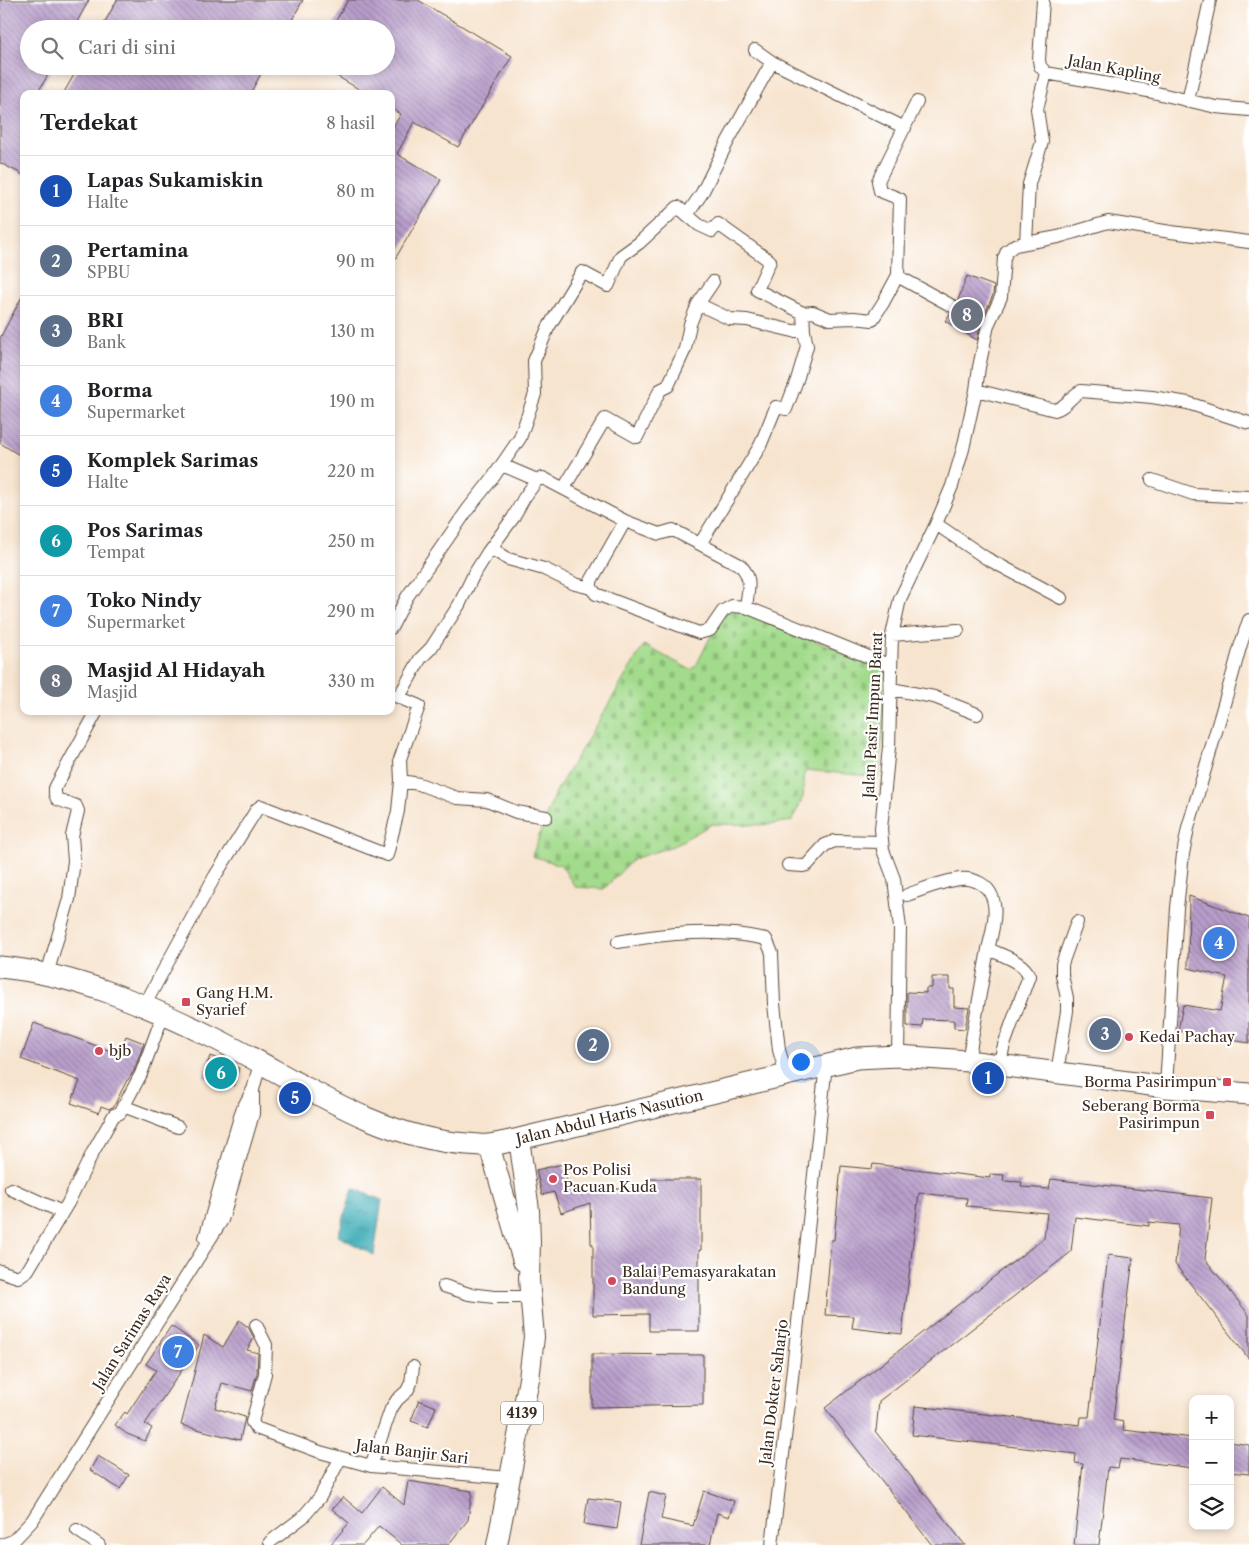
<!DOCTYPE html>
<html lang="id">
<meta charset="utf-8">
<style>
:root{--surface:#fff;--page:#f6f6f6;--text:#202124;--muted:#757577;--line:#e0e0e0;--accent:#d1495b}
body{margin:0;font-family:"Libre Caslon Text",serif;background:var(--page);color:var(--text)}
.controls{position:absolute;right:15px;bottom:15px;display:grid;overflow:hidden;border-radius:10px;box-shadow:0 2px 8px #0003}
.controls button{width:45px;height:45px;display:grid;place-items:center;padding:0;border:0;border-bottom:1px solid var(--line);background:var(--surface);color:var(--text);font:25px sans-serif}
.you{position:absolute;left:800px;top:1061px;width:18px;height:18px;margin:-12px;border:4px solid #fff;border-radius:50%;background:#1a73e8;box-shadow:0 0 0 8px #1a73e833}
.badge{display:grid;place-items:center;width:32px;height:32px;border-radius:50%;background:var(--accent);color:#fff;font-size:16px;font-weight:700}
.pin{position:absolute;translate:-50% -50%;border:2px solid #fff;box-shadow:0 1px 5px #0006}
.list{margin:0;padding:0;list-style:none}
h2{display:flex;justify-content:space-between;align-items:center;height:65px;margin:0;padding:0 20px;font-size:21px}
h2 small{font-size:16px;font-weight:400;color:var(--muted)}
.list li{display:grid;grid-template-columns:32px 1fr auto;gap:15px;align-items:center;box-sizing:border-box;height:70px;padding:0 20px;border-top:1px solid var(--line)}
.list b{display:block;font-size:19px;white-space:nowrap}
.list p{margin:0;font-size:16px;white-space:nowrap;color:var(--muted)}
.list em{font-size:16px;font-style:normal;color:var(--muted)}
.icon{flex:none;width:28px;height:28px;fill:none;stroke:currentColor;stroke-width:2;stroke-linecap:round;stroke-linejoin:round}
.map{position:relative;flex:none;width:1249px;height:1545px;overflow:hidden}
.search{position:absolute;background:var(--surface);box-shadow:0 2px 8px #0003;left:20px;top:20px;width:375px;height:55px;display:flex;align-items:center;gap:12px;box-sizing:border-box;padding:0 18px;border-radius:28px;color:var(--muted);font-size:19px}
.panel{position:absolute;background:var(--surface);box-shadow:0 2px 8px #0003;left:20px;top:90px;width:375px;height:625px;border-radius:10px}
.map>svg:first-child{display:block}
.cemetery{fill:url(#cemetery-stones);stroke:#6f8255}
.water{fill:url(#water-ripples);stroke:#3a6a6a}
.building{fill:url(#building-back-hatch)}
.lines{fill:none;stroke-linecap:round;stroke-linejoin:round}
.minor-tunnel{stroke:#d1bfac;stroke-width:12;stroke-dasharray:12 6;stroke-linecap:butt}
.minor-casing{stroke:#574639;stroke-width:14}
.primary-casing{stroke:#574639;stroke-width:22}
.trunk-casing{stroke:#574639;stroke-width:23}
.minor{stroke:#fff;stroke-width:12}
.primary{stroke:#fff;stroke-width:20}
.trunk{stroke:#fff;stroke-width:21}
.poi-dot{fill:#d1495b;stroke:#fff;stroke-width:2}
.labels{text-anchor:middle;stroke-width:4.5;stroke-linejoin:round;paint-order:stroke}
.shield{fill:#fff;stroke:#766a62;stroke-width:1}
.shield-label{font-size:14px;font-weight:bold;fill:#3b2a1e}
.street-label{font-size:15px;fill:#3b2a1e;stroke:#fff}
.poi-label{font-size:15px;fill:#3b2a1e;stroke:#fff;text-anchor:start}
</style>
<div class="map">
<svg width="1249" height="1545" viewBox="0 0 1249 1545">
<defs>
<pattern id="cemetery-stones" width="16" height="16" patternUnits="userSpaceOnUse" patternTransform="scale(1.25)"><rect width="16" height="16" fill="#a3db8c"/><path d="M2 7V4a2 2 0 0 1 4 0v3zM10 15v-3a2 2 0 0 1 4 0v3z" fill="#8dbc78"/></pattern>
<pattern id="water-ripples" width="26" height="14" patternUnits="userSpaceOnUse" patternTransform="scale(1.25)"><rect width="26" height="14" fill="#39abb5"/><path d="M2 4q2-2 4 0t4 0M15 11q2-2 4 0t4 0" fill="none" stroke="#318b93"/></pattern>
<pattern id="building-back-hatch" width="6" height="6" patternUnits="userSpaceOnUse" patternTransform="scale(1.25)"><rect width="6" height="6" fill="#b89ecb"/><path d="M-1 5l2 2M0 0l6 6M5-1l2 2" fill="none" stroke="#9781a4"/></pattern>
</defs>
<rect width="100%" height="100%" fill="#fff"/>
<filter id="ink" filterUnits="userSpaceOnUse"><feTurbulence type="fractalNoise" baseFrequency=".02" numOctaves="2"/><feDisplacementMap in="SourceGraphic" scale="10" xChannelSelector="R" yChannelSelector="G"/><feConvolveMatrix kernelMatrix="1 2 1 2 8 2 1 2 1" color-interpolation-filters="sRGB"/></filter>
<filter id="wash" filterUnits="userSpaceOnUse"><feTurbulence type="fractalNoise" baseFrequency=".0096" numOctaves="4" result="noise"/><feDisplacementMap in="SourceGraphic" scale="20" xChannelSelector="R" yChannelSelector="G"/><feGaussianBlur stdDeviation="1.12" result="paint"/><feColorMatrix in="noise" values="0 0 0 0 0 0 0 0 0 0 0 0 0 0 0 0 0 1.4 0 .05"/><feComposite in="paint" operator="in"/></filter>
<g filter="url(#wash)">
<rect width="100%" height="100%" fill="#f7e4cf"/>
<path class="cemetery" d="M734,611l11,2 140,55 -3,76 -3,33 -74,-7 -2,27 -11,24 -30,4 -50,-1 -39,22 -40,13 -29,30 -29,-2 -14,-22 -29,-9 22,-61 90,-150 47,25 6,-6 25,-51z"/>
<path class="water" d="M353,1188l29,12 -8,55 -36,-19z"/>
<g id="blocks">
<path class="building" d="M0,0h89l-16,29h-44v37h24l-16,28h-13v81l-24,-12z
M117,0h186l-16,29h-186z
M348,0h70l94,56 -54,91 -44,-25 -17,32 44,26 -50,86v-136l10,-16 -10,-6v-14h-24l-47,-28h66v-37h-55z
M79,66h186l-15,28h-187z
M967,276l27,10 -1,9 -12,27 -4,18 -32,-19 5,-7h8l3,-4v-7l-3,-3z
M24,293v165l-24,-15v-105z
M1189,896l60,22v125l-71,-12 5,-26 37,6 7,-34 -39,-9z
M932,977h18v12h4v18l15,1 -4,21 -11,-1v-8l-31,-1 -1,8 -15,-1v-34l19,1v-5h6z
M34,1023l85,31 7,-18 18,7 -10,28 -6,9h-1l-13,26 -5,3 -8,-3 -2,7 -28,-10 9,-22 -59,-22z
M210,1056l29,12 -5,18 -30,-9z
M563,1164l6,25h78v-10h54v71h-2v81h-50v-17l-56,1v-71h-2l-1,-41 -29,10 -7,-21 -12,3 -6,-25z
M873,1164l117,14v-4l14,1 -1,6 19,1 -1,5 28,2 2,-10 161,19 -7,61 44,56v44l-74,-95 4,-39 -30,-3v4l-74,-9 -4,35 -192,149 -3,30h-1l90,114h-33l-107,-137 219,-170 3,-25 -81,-7 1,-8 -48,-5 -17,141 -50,-6 2,-12 -29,-1 6,-75h3l7,-74 31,3z
M1108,1255l25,3 -20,162 11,2 -1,8 70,8v30l-73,-9 -2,9 -10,-1 -9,78h-25l9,-81 -8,-1 1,-9 -164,-19 3,-29 165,19 1,-8h8z
M239,1320l9,7 6,11 -7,12 11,3 -1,20 -5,18 -30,-8 -7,25 30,9 -5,23 -59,-15 23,-90 19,12z
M171,1326l28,19 -54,79 7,4 -7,13 -18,-7 -12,-9 10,-13 2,2 29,-44 -10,-6z
M592,1354l111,1v50l-111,2z
M419,1400l17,7 -8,20 -17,-6z
M1230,1442l19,3v29l-19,-2z
M98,1456l31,19 -9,14 -30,-19z
M408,1481l64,10 -4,29 -20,25h-46l-23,-19 -16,19h-33l19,-22 -17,-14 11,-12 19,16 20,-26 22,18z
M704,1491l30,10 -5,16 -12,-4 -7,32h-71l10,-53 17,4 -5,23 32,7z
M588,1498l33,4 -4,27 -33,-5z"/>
</g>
</g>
<g filter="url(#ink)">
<use href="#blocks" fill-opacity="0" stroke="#574639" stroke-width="1"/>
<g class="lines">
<path class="minor-tunnel" d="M954,307l28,15"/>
<defs>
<path id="minor" d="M1043,0l-4,60 1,6 6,7 102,18 68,16 33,3
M755,50l17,12 133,66
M1188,101l22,-101
M917,102l-39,79 2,10 20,8 -2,76 3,3 53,29
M687,215l15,-22 26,-52 44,-79
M1026,243l3,-59 13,-42 -5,-33 9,-36
M698,304l32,15 17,1 46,11h11
M976,390l79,20c12,-3 15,-14 26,-19l71,6 36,6 61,20
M502,465l35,15 6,-2 82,43 34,13 14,-4 67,35c13,13 8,24 6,42
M1152,480l41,14 56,3
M564,488l41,-69 32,18 23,-47 8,-4 17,-37 5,-25 8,-20 15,-22
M625,521l-34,60v7l5,6 103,39 11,-3 13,-19 9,-5 14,1 145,59
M936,524l50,34 75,40
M700,544l60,-98 16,-39 10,2 11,-29 10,-34 -3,-15 -1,-18
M491,548l17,11 36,10 31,15 16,4
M391,628l16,-31 61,-88 24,-30 28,-41 15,-44 -1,-33 14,-33 34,-56 26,14 13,-30 18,-13 39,-36 21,18 13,6 6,-7 52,37 -13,29 46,23 10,-1 17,7 24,-1 18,2 11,-17 15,-28
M892,635l66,-5
M891,689l43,8 43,17
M399,697l21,-38 11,-11 28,-43 14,-29 15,-24 25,-34 11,-20 13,-18
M401,781l18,3 38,14 30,2 29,12 30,5
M788,865l15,1 4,-1 18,-20 10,-4 47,1
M907,895c17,-6 35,-14 53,-16 7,-1 12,0 18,3 26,12 15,47 10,67 13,6 37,13 41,27l-25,69 -5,20
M618,942c49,-9 99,-14 148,-3l6,14 2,51 5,46 7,24
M47,974l22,-75 5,-38 -2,-25 6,-25 -2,-5 -19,-7 -2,-5v-6l42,-77
M144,1006l71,-130 42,-67 4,-3 126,49 11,-44 3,-30 -1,-22 19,-53 -28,-12
M898,1056l2,-128 -6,-49 -11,-29 -2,-21 8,-82 3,-112 8,-36 36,-75 16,-38 11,-37 13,-59 3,-23 9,-42 13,-28 3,-39 3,-7 8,-6 43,-8 50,-15 63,10 78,10
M968,1061l20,-112
M1057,1073l10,-62v-13l-5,-23v-11l15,-42
M1166,1087l11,-179 6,-54 5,-26 45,-155 7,-26 9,-27
M123,1106l55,21
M11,1189l51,23
M205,1238l37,-128 10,-19
M0,1271l18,6 10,-7 40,-67 25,-51 21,-37 6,-2 21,-39 22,-59
M444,1286l25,8 25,3h37
M256,1325l10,20 -1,29 -13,48 4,6 64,24 51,14 138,12
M371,1466l20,-57 6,-9 10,-9 4,-8 2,-16
M77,1530l22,15
M270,1542l33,-25 17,-20 20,-38
M2,1545l11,-4 19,-20 190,-301 31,-106v-24l7,-27
M772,1545l17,-140 37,-341"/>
<path id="primary" d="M489,1145l34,116
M497,1545l32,-166 5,-42 -5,-58 1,-36 -1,-33 -10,-71"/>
<g id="trunk">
<path id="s1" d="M0,967c75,7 147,38 214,71 81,40 160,100 253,106 7,0 15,2 22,1 10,-1 20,-4 30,-6l338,-81 41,-2 70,5 198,26 83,7"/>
</g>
</defs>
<use href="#minor" class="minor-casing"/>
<use href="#primary" class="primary-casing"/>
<use href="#trunk" class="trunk-casing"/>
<use href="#minor" class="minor"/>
<use href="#primary" class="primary"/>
<use href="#trunk" class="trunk"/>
</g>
</g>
<g class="poi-dot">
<rect x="181" y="997" width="10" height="10" rx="2.5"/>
<circle cx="1129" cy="1037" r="5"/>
<circle cx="99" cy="1051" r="5"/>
<rect x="1222" y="1077" width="10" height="10" rx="2.5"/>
<rect x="1205" y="1110" width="10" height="10" rx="2.5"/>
<circle cx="553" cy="1179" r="5"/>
<circle cx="612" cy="1281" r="5"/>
</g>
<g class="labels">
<rect class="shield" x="501" y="1401.5" width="42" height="23" rx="4"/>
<g class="shield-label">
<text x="522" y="1418">4139</text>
</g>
<g class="street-label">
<text transform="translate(1114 69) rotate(11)" y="5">Jalan Kapling</text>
<text transform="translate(873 715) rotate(-87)" y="5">Jalan Pasir Impun Barat</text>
<text dy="5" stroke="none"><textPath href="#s1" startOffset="649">Jalan Abdul Haris Nasution</textPath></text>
<text transform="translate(132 1332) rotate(-58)" y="5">Jalan Sarimas Raya</text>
<text transform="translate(774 1392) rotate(-83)" y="5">Jalan Dokter Saharjo</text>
<text transform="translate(412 1452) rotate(7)" y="5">Jalan Banjir Sari</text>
</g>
<g class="poi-label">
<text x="196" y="998">Gang H.M.<tspan x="196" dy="17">Syarief</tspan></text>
<text x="1139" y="1042">Kedai Pachay</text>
<text x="109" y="1056">bjb</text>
<text x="1217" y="1087" text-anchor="end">Borma Pasirimpun</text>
<text x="1200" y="1111" text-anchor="end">Seberang Borma<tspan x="1200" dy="17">Pasirimpun</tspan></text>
<text x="563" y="1175">Pos Polisi<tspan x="563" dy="17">Pacuan Kuda</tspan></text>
<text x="622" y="1277">Balai Pemasyarakatan<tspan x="622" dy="17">Bandung</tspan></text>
</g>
</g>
</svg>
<div class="controls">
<button>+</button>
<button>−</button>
<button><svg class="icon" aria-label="layers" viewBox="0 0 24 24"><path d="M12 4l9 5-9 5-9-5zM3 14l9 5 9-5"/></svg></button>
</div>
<div class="you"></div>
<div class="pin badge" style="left:988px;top:1078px;background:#1a4fb4">1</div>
<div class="pin badge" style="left:593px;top:1045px;background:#5c6f8a">2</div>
<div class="pin badge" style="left:1105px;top:1034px;background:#5c6f8a">3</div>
<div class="pin badge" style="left:1219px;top:943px;background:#3f7fe0">4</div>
<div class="pin badge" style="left:295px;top:1098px;background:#1a4fb4">5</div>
<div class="pin badge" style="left:221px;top:1073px;background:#0f9aa8">6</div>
<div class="pin badge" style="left:178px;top:1352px;background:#3f7fe0">7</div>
<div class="pin badge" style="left:967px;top:315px;background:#6b7280">8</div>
<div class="search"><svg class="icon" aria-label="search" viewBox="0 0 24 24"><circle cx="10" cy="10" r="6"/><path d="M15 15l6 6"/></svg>Cari di sini</div>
<section class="panel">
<h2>Terdekat<small>8 hasil</small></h2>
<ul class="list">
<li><span class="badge" style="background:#1a4fb4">1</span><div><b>Lapas Sukamiskin</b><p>Halte</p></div><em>80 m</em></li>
<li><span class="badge" style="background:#5c6f8a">2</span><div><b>Pertamina</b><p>SPBU</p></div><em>90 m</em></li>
<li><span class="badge" style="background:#5c6f8a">3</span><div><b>BRI</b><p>Bank</p></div><em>130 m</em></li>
<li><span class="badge" style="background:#3f7fe0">4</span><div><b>Borma</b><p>Supermarket</p></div><em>190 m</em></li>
<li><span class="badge" style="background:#1a4fb4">5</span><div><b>Komplek Sarimas</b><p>Halte</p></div><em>220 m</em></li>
<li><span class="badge" style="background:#0f9aa8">6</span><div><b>Pos Sarimas</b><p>Tempat</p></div><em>250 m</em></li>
<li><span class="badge" style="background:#3f7fe0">7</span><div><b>Toko Nindy</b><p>Supermarket</p></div><em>290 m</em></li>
<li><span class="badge" style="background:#6b7280">8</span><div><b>Masjid Al Hidayah</b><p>Masjid</p></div><em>330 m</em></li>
</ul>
</section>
</div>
